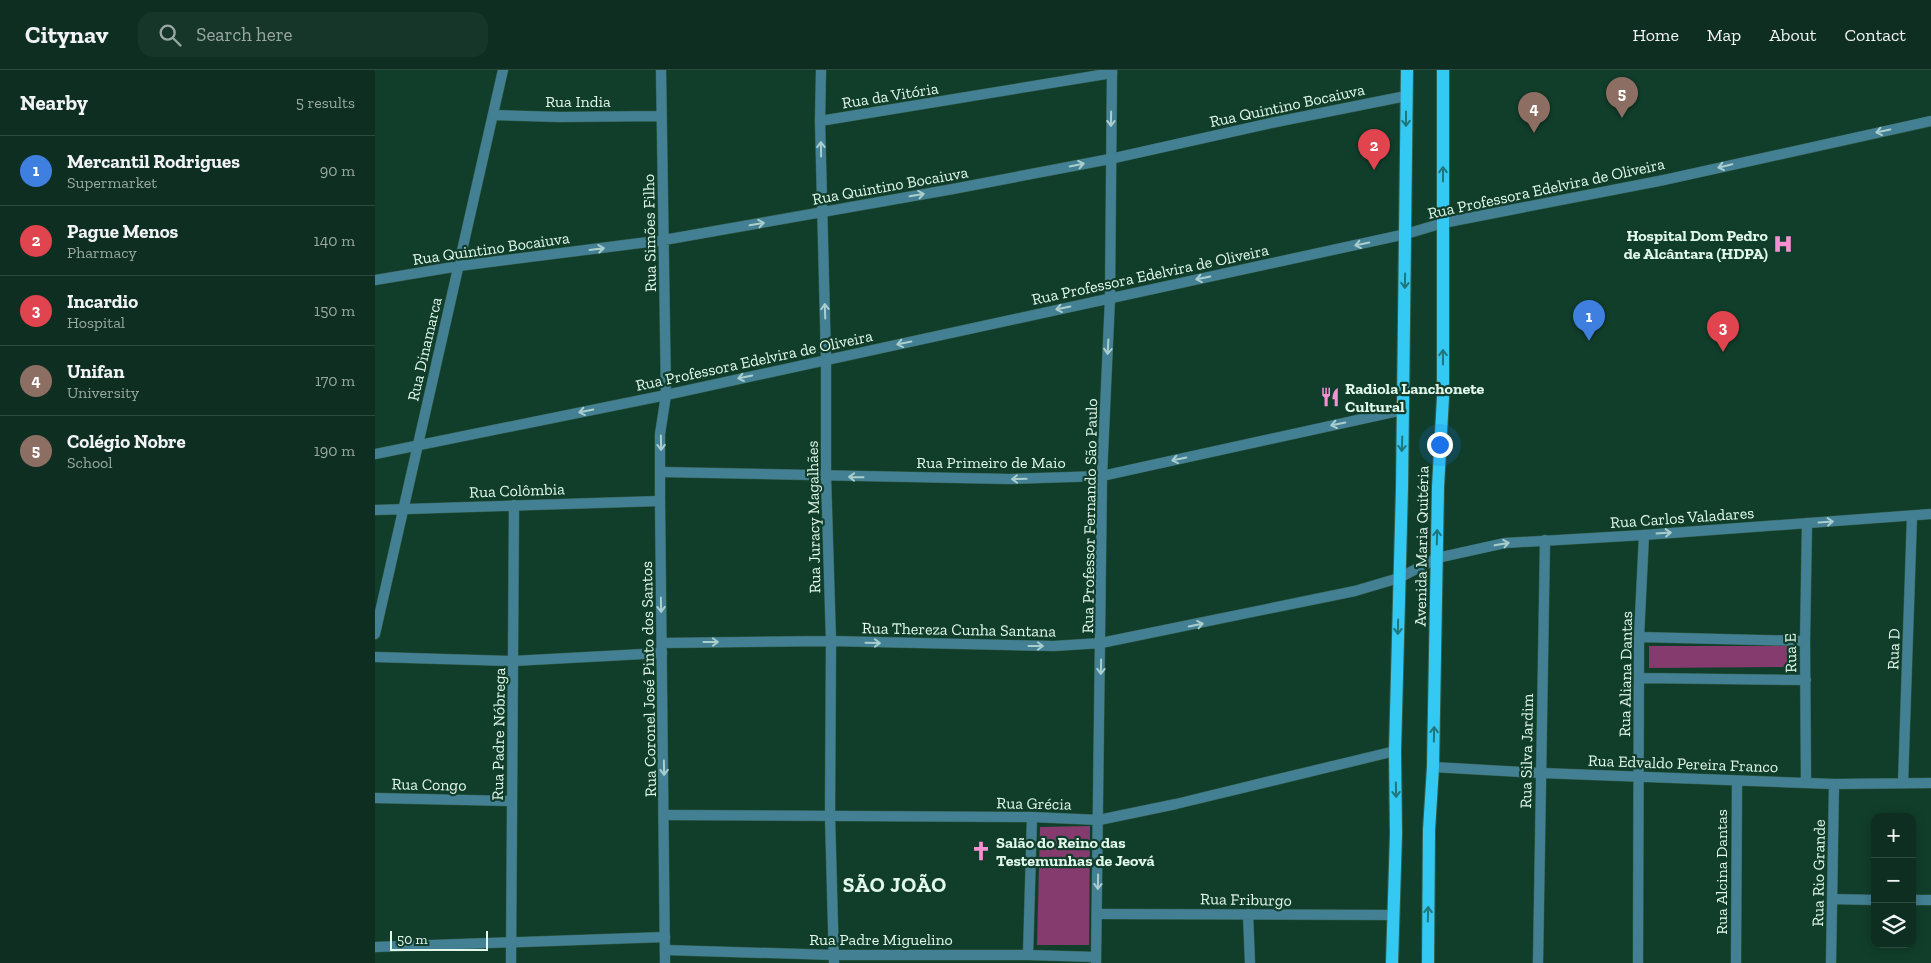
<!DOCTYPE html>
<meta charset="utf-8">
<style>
:root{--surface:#0d2e20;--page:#163629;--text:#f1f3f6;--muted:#9aa8a5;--line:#2d4a3e;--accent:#f591d2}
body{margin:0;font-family:"Zilla Slab",serif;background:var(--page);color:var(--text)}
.controls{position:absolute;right:15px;bottom:15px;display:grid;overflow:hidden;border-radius:10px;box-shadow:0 2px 12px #0003}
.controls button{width:45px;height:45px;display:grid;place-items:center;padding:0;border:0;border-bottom:1px solid var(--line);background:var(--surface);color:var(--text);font:25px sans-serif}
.scale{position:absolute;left:15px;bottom:12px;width:98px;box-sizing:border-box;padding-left:5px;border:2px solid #e1f8eb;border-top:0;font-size:14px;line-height:18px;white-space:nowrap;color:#e1f8eb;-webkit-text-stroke:4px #113e2b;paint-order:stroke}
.you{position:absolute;left:1064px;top:374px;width:18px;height:18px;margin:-12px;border:4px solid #fff;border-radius:50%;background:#1a73e8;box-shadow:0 0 0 8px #1a73e833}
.badge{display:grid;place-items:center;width:32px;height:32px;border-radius:50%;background:var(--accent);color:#fff;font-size:16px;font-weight:700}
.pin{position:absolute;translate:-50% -41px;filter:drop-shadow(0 1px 2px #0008)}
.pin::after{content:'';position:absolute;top:26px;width:18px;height:15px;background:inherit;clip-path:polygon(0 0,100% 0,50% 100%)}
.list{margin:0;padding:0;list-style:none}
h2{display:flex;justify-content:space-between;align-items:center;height:65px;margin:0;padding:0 20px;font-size:21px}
h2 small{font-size:16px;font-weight:400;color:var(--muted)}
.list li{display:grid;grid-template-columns:32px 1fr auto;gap:15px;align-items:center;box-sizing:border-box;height:70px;padding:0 20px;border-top:1px solid var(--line)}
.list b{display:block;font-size:19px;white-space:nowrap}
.list p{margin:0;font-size:16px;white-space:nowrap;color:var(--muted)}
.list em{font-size:16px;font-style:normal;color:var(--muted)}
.icon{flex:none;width:28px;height:28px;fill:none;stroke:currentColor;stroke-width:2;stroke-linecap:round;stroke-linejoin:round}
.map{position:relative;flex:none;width:1556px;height:893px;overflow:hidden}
header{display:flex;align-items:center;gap:30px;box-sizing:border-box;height:70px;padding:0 25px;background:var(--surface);border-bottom:1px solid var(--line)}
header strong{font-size:24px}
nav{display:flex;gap:28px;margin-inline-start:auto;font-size:18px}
.search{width:350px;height:45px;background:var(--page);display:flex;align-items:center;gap:12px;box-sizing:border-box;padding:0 18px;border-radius:15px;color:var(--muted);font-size:19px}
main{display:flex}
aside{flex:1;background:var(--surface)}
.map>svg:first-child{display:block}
.green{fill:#853b6d}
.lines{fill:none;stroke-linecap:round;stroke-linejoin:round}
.minor-casing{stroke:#325c4a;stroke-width:11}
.tertiary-casing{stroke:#325c4a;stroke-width:11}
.primary-casing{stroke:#325c4a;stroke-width:14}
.minor{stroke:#438094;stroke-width:10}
.tertiary{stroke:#438094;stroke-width:10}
.primary{stroke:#34c9f3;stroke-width:12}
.oneway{stroke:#aacecd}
.oneway2{stroke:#1f767b}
.labels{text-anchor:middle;stroke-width:4.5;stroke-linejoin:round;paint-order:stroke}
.street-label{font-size:16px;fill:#e1f8eb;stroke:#113e2b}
.poi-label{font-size:16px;font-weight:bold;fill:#e1f8eb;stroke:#113e2b;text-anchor:start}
.district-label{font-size:21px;font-weight:bold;letter-spacing:1px;fill:#e1f8eb;stroke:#113e2b}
</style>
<header>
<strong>Citynav</strong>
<div class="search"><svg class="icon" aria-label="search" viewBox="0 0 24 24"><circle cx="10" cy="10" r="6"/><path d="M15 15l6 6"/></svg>Search here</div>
<nav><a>Home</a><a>Map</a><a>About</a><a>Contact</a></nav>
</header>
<main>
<aside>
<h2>Nearby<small>5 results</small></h2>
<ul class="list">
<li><span class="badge" style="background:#3f7fe0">1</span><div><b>Mercantil Rodrigues</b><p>Supermarket</p></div><em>90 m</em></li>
<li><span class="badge" style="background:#e0444e">2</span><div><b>Pague Menos</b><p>Pharmacy</p></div><em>140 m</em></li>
<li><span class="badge" style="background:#e0444e">3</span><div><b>Incardio</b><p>Hospital</p></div><em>150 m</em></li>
<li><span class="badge" style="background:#8d6e63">4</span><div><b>Unifan</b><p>University</p></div><em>170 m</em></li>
<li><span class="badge" style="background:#8d6e63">5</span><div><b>Colégio Nobre</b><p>School</p></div><em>190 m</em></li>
</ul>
</aside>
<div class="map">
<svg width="1556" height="893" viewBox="0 0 1556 893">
<rect width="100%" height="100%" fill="#113e2b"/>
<path class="green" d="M1274,576h138l1,21 -139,1z
M715,756l-1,119h-52l3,-118z"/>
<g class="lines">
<defs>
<path id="minor" d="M286,0l5,325
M119,45l66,2 101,-1
M445,51l292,-48
M0,210l84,-14 205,-26 289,-51 157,-30 161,-36 135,-27
M286,402l348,7 93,-3 301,-66
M0,440l285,-9
M0,564l128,-564
M1264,567l166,4
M0,587l138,4 149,-8
M1265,608l166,2
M1058,697l108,6 293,11 97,-1
M1431,712l-1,-141 2,-118
M1528,713l9,-267
M0,728l137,3
M289,745l368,2 67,3 77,-16 219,-53
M1457,829l43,1
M1537,830h19
M722,844l296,1
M873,844l2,49
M0,877l290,-10
M290,880l169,5h194l68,2
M653,885l4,-138
M136,893l3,-458
M1163,893l7,-423
M1263,893l1,-326 5,-102
M1361,893l1,-182
M1456,893l3,-179"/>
<path id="tertiary" d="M446,0l-1,51 6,239v116l5,165 -1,175 4,147
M0,384l291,-59 740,-161 37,-11 221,-43 267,-59
M287,573l169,-2 223,5 47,-3 254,-52 44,-13 38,-20 68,-15 139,-8 287,-21
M290,893l-5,-462v-67l6,-39
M721,893l6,-487 8,-178 2,-228"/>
<path id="primary" d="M1017,893l4,-129 -1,-83 7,-264 5,-417
M1053,893l1,-133 4,-63 5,-280 5,-90v-327"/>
</defs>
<use href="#minor" class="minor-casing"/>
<use href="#tertiary" class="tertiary-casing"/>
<use href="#primary" class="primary-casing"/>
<use href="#minor" class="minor"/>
<use href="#tertiary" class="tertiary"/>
<use href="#primary" class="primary"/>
</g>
<defs><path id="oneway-shaft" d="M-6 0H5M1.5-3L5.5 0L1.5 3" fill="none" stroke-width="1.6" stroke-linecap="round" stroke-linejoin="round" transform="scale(1.25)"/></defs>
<g class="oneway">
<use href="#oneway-shaft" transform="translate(736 49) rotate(91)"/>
<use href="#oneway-shaft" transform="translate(1508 61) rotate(168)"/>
<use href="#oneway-shaft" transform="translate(446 79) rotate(-91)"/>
<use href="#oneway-shaft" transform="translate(702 95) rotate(-11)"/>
<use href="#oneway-shaft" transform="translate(1350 96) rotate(167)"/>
<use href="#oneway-shaft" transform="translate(542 125) rotate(-10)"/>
<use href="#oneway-shaft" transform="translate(382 154) rotate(-10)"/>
<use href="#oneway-shaft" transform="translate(987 174) rotate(168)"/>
<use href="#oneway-shaft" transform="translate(222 179) rotate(-7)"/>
<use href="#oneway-shaft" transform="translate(828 208) rotate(168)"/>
<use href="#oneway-shaft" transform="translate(688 238) rotate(168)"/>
<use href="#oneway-shaft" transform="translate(450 241) rotate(-92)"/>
<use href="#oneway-shaft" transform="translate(529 273) rotate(168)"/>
<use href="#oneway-shaft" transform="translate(733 277) rotate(93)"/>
<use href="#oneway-shaft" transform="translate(370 307) rotate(168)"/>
<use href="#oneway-shaft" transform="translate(211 341) rotate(168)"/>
<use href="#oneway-shaft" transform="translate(963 354) rotate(168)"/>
<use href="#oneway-shaft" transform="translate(286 373) rotate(89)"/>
<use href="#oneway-shaft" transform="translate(804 389) rotate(168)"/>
<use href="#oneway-shaft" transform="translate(481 407) rotate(-179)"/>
<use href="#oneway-shaft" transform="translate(644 409) rotate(179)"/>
<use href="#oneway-shaft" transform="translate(1451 452) rotate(-4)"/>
<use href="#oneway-shaft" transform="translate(1289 463) rotate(-4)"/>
<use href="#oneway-shaft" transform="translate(1127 474) rotate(-10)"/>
<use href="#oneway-shaft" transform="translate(286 535) rotate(89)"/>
<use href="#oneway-shaft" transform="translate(821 555) rotate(-11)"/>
<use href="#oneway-shaft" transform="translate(336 572)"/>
<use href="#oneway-shaft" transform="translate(498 573) rotate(1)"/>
<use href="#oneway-shaft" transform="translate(661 576)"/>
<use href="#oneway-shaft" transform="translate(726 597) rotate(91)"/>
<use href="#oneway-shaft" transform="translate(289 698) rotate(89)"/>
<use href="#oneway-shaft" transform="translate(723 812) rotate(91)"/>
</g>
<g class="oneway2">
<use href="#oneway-shaft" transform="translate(1031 49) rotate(90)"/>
<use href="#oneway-shaft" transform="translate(1068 104) rotate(-90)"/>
<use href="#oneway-shaft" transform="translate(1030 211) rotate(91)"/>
<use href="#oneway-shaft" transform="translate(1068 287) rotate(-90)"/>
<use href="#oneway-shaft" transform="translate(1027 374) rotate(92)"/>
<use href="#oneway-shaft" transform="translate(1062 467) rotate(-89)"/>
<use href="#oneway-shaft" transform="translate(1023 557) rotate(91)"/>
<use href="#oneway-shaft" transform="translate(1059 664) rotate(-89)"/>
<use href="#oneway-shaft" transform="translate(1021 720) rotate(89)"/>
<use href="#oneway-shaft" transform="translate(1053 844) rotate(-89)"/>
</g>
<defs>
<symbol id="hospital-bare" viewBox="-9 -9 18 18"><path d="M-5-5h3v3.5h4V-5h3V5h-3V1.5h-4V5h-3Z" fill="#f591d2" stroke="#113e2b" stroke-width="2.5" paint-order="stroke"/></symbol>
<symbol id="restaurant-bare" viewBox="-9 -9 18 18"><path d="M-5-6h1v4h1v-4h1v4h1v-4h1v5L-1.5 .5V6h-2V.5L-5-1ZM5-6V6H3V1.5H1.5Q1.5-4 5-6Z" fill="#f591d2" stroke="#113e2b" stroke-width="2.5" paint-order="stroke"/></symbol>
<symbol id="church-bare" viewBox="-9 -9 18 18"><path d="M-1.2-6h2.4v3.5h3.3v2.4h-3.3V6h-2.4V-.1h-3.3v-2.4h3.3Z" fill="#f591d2" stroke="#113e2b" stroke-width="2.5" paint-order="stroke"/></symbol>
</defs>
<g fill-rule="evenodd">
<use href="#hospital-bare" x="1394" y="160" width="28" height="28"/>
<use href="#restaurant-bare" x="941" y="313" width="28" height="28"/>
<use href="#church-bare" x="592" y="767" width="28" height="28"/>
</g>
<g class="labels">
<g class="street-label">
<text transform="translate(515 25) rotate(-9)" y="6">Rua da Vitória</text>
<text x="203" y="37">Rua India</text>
<text transform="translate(912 35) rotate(-12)" y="6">Rua Quintino Bocaiuva</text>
<text transform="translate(515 115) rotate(-10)" y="6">Rua Quintino Bocaiuva</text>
<text transform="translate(1171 118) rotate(-12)" y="6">Rua Professora Edelvira de Oliveira</text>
<text transform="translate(274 163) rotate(-91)" y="6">Rua Simões Filho</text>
<text transform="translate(116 178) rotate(-8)" y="6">Rua Quintino Bocaiuva</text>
<text transform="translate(775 204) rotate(-12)" y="6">Rua Professora Edelvira de Oliveira</text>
<text transform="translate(49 279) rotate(-77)" y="6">Rua Dinamarca</text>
<text transform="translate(379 290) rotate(-12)" y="6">Rua Professora Edelvira de Oliveira</text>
<text x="616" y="398">Rua Primeiro de Maio</text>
<text transform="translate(142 420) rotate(-2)" y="6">Rua Colômbia</text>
<text transform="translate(714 446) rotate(-89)" y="6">Rua Professor Fernando São Paulo</text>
<text transform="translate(438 447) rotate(-91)" y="6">Rua Juracy Magalhães</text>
<text transform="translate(1307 447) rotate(-4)" y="6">Rua Carlos Valadares</text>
<text transform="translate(1046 476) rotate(-89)" y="6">Avenida Maria Quitéria</text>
<text transform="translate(584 559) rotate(1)" y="6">Rua Thereza Cunha Santana</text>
<text transform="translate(1518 579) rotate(-88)" y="6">Rua D</text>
<text transform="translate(1415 583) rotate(-91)" y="6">Rua E</text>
<text transform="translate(1250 604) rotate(-89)" y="6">Rua Aliana Dantas</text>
<text transform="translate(273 609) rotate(-91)" y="6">Rua Coronel José Pinto dos Santos</text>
<text transform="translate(123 664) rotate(-89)" y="6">Rua Padre Nóbrega</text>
<text transform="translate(1151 681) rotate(-89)" y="6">Rua Silva Jardim</text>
<text transform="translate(1308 693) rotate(2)" y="6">Rua Edvaldo Pereira Franco</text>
<text transform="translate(54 714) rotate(1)" y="6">Rua Congo</text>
<text transform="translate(659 733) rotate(1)" y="6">Rua Grécia</text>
<text transform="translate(1346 802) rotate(-90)" y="6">Rua Alcina Dantas</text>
<text transform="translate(1443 803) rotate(-89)" y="6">Rua Rio Grande</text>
<text transform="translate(871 829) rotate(1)" y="6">Rua Friburgo</text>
<text x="506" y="875">Rua Padre Miguelino</text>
</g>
<g class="poi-label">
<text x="1393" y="171" text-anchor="end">Hospital Dom Pedro<tspan x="1393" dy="18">de Alcântara (HDPA)</tspan></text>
<text x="970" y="324">Radiola Lanchonete<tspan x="970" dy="18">Cultural</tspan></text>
<text x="621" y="778">Salão do Reino das<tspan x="621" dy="18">Testemunhas de Jeová</tspan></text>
</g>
<g class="district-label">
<text x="520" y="822">SÃO JOÃO</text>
</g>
</g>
</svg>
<div class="controls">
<button>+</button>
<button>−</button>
<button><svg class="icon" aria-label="layers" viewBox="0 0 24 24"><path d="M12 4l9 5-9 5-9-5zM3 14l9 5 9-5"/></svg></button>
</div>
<div class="scale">50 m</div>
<div class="you"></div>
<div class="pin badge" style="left:1214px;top:271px;background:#3f7fe0">1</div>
<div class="pin badge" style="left:999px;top:100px;background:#e0444e">2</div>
<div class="pin badge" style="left:1348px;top:282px;background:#e0444e">3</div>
<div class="pin badge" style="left:1159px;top:63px;background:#8d6e63">4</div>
<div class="pin badge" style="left:1247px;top:48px;background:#8d6e63">5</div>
</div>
</main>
